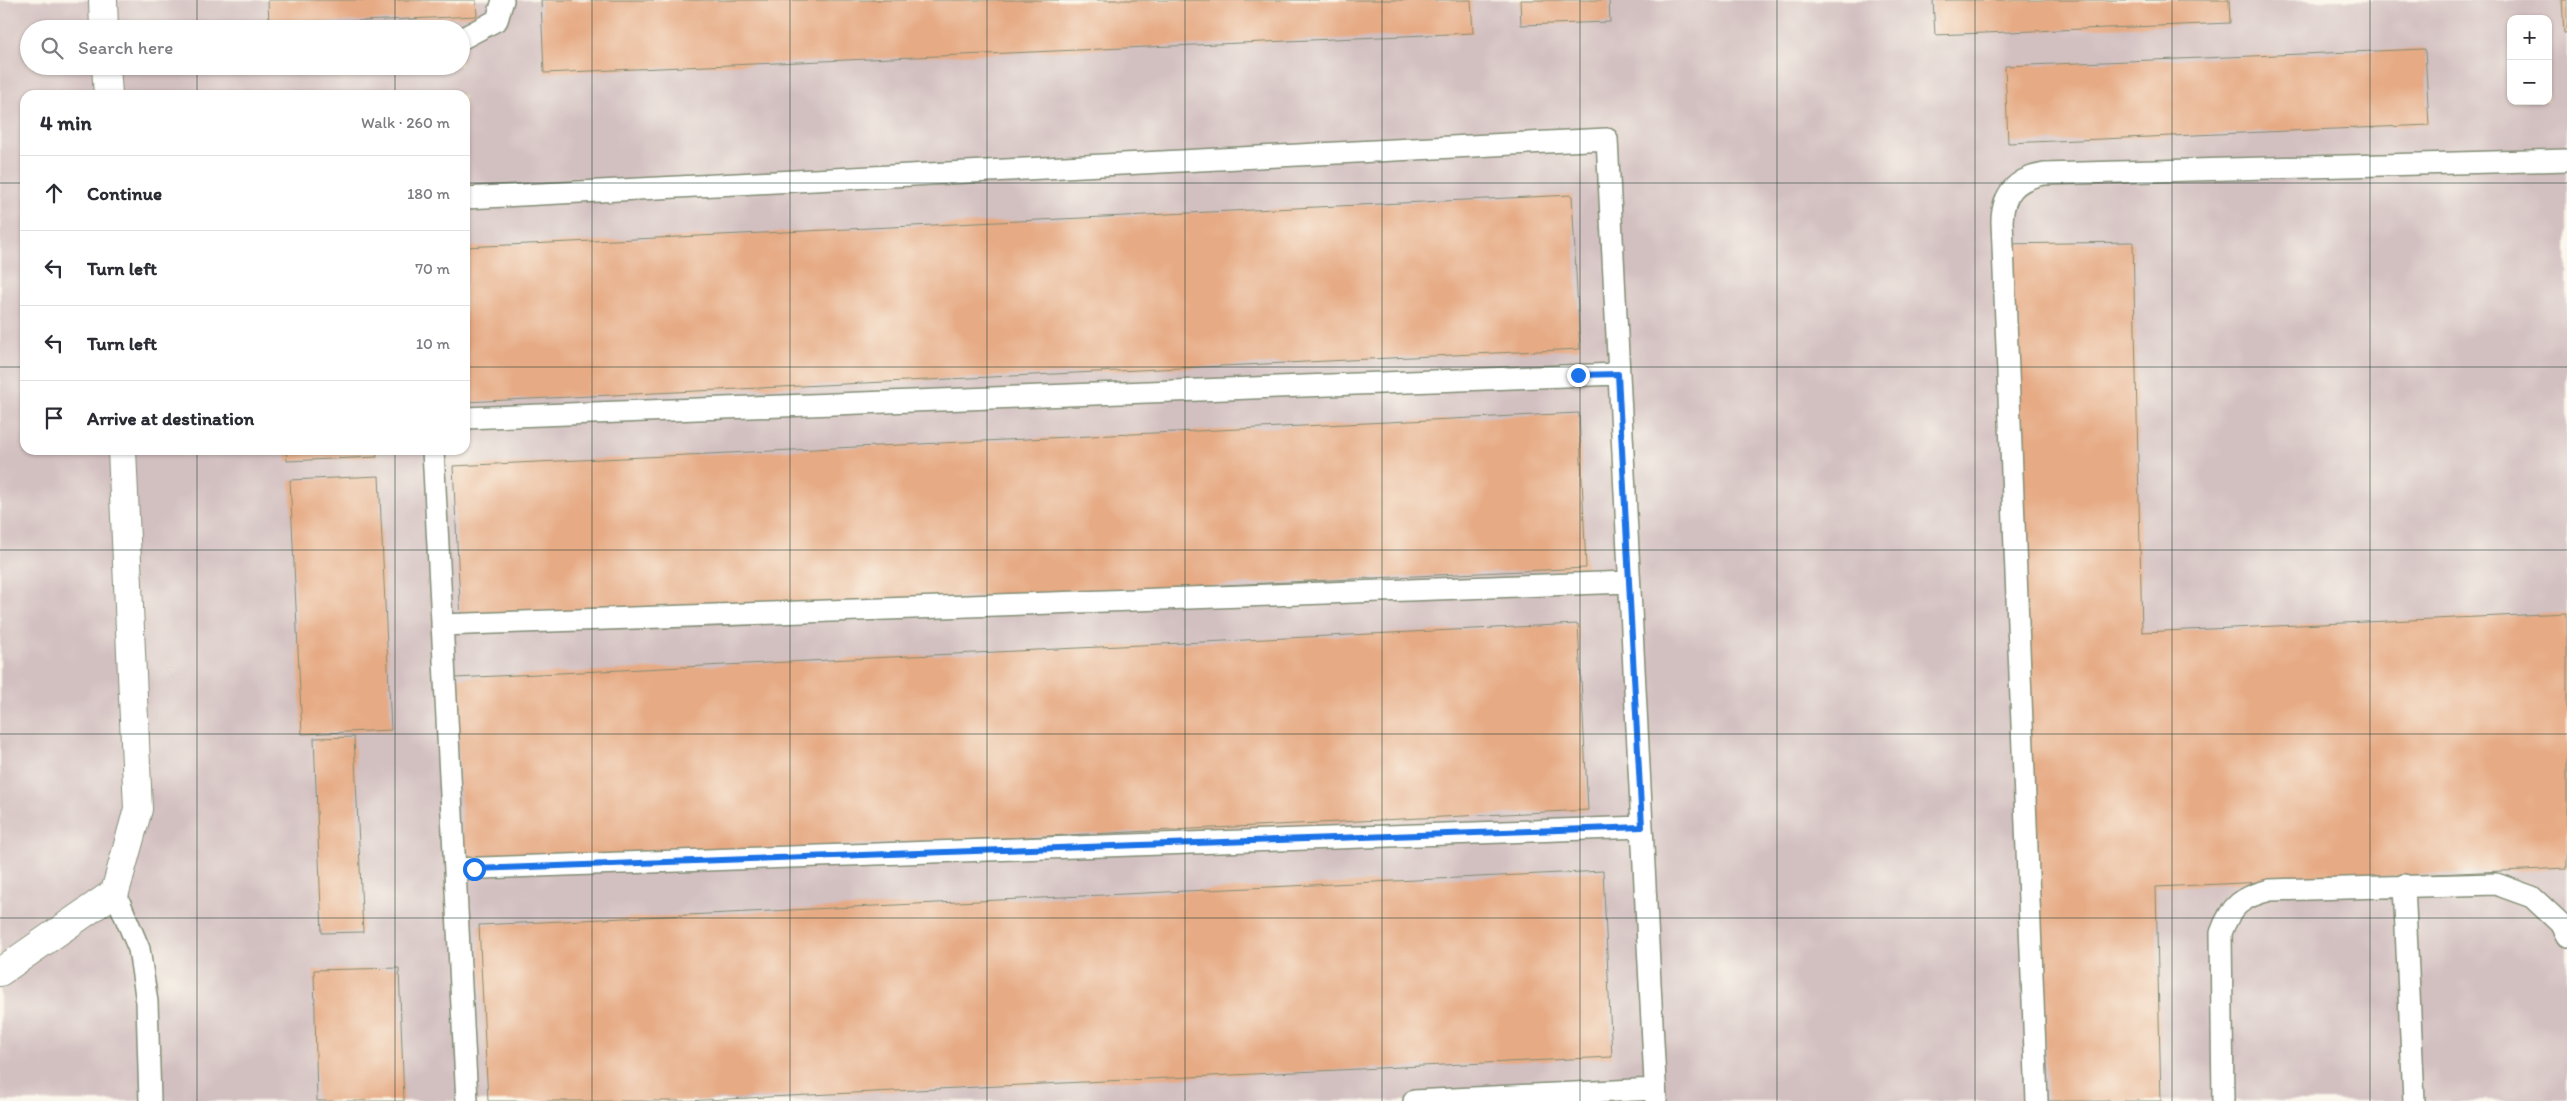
<!DOCTYPE html>
<meta charset="utf-8">
<style>
:root{--surface:#fff;--page:#f2f2f3;--text:#2b2b33;--muted:#7c7c81;--line:#e1e1e2}
body{margin:0;font-family:Itim,sans-serif;background:var(--page);color:var(--text)}
.controls{position:absolute;right:15px;top:15px;display:grid;overflow:hidden;border-radius:10px;box-shadow:0 1px 4px #0004}
.controls button{width:45px;height:45px;display:grid;place-items:center;padding:0;border:0;border-bottom:1px solid var(--line);background:var(--surface);color:var(--text);font:25px sans-serif}
.stop{position:absolute;width:15px;height:15px;margin:-11px;border:4px solid #1a73e8;border-radius:50%;background:#fff}
.stop.end{background:#1a73e8;border-color:#fff;box-shadow:0 1px 5px #0008}
.list{margin:0;padding:0;list-style:none}
h2{display:flex;justify-content:space-between;align-items:center;height:65px;margin:0;padding:0 20px;font-size:21px}
h2 small{font-size:16px;font-weight:400;color:var(--muted)}
.list li{display:grid;grid-template-columns:32px 1fr auto;gap:15px;align-items:center;box-sizing:border-box;height:75px;padding:0 20px;border-top:1px solid var(--line)}
.list b{display:block;font-size:19px;white-space:nowrap}
.list em{font-size:16px;font-style:normal;color:var(--muted)}
.icon{flex:none;width:28px;height:28px;fill:none;stroke:currentColor;stroke-width:2;stroke-linecap:round;stroke-linejoin:round}
.map{position:relative;flex:none;width:2567px;height:1101px;overflow:hidden}
.search{position:absolute;background:var(--surface);box-shadow:0 1px 4px #0004;left:20px;top:20px;width:450px;height:55px;display:flex;align-items:center;gap:12px;box-sizing:border-box;padding:0 18px;border-radius:28px;color:var(--muted);font-size:19px}
.panel{position:absolute;background:var(--surface);box-shadow:0 1px 4px #0004;left:20px;top:90px;width:450px;height:365px;border-radius:15px}
.map>svg:first-child{display:block}
.industrial{fill:#d2bfc0;fill-rule:evenodd}
.building{fill:#e6aa84}
.lines{fill:none;stroke-linecap:round;stroke-linejoin:round}
.lane-casing{stroke:#848e77;stroke-width:24}
.street-casing{stroke:#848e77;stroke-width:30}
.lane{stroke:#fff;stroke-width:21}
.street{stroke:#fff;stroke-width:28}
.route{stroke:#1a73e8;stroke-width:6}
.grid{fill:none;stroke:#1f3d34;stroke-width:1;stroke-opacity:0.55}
</style>
<div class="map">
<svg width="2567" height="1101" viewBox="0 0 2567 1101">
<rect width="100%" height="100%" fill="#fbf7ec"/>
<filter id="ink" filterUnits="userSpaceOnUse"><feTurbulence type="fractalNoise" baseFrequency=".02" numOctaves="2"/><feDisplacementMap in="SourceGraphic" scale="10" xChannelSelector="R" yChannelSelector="G"/><feConvolveMatrix kernelMatrix="1 2 1 2 8 2 1 2 1" color-interpolation-filters="sRGB"/></filter>
<filter id="wash" filterUnits="userSpaceOnUse"><feTurbulence type="fractalNoise" baseFrequency=".0096" numOctaves="4" result="noise"/><feDisplacementMap in="SourceGraphic" scale="20" xChannelSelector="R" yChannelSelector="G"/><feGaussianBlur stdDeviation="1.12" result="paint"/><feColorMatrix in="noise" values="0 0 0 0 0 0 0 0 0 0 0 0 0 0 0 0 0 1.4 0 .05"/><feComposite in="paint" operator="in"/></filter>
<g filter="url(#wash)">
<rect width="100%" height="100%" fill="#e9deba"/>
<path class="industrial" d="M0,0h2567v1101h-2567zM2511,19h37v82h-37zM29,29h432v37h-432zM25,95h440v355h-440z"/>
<g id="blocks">
<path class="building" d="M268,0h208l1,16 -208,9z
M541,0h930l2,33 -929,40z
M1520,0h89l1,22 -89,3z
M1933,0h296l1,23 -295,12z
M2562,0h5v33h-3z
M2425,49l4,76 -421,18 -3,-77z
M1572,195l8,154 -1115,53v-155z
M2133,242l9,390 425,-19v255l-411,19 5,214h-113l-45,-857z
M1579,413l7,155 -1125,53 -8,-155z
M286,450h90l1,7 -90,4z
M379,476l12,254 -89,4 -12,-254z
M1578,624l10,186 -1124,54 -9,-186z
M354,737l9,195 -41,1 -8,-195z
M1603,871l9,186 -928,44h-196l-9,-176z
M399,968l5,133h-87l-3,-131z"/>
</g>
</g>
<g filter="url(#ink)">
<use href="#blocks" fill-opacity="0" stroke="#848e77" stroke-width="1"/>
<g class="lines">
<defs>
<path id="lane" d="M461,39l36,-19 6,-20
M465,198l1142,-59 49,962
M465,418l1153,-44
M433,450l34,651
M442,625l1187,-43
M455,869l1187,-42
M2404,885l10,216
M115,892l24,57 8,53 3,99
M1414,1101l241,-12
M2037,1101l-35,-880c1,-28 14,-42 42,-47l523,-14
M2223,1101l-2,-168c10,-28 21,-36 49,-43l226,-6 36,13 28,26 7,13"/>
<path id="street" d="M103,0l1,29
M106,66l2,29
M0,972l115,-80 23,-83 -16,-359"/>
</defs>
<use href="#lane" class="lane-casing"/>
<use href="#street" class="street-casing"/>
<use href="#lane" class="lane"/>
<use href="#street" class="street"/>
</g>
</g>
<g class="lines" filter="url(#ink)">
<path class="route" d="M474,869l1168,-42 -24,-453 -40,1"/>
</g>
<path class="grid" d="M197,0v29M395,0v29M592,0v1101M790,0v1101M987,0v1101M1185,0v1101M1382,0v1101M1580,0v1101M1777,0v1101M1975,0v1101M2172,0v1101M2370,0v1101M197,66v29M395,66v29M0,183h25M465,183h2102M0,367h25M465,367h2102M197,450v651M395,450v651M0,550h2567M0,734h2567M0,918h2567"/>
</svg>
<div class="controls">
<button>+</button>
<button>−</button>
</div>
<div class="stop" style="left:474px;top:869px"></div>
<div class="stop end" style="left:1578px;top:375px"></div>
<div class="search"><svg class="icon" aria-label="search" viewBox="0 0 24 24"><circle cx="10" cy="10" r="6"/><path d="M15 15l6 6"/></svg>Search here</div>
<section class="panel">
<h2>4 min<small>Walk · 260 m</small></h2>
<ul class="list">
<li><svg class="icon" aria-label="ahead" viewBox="0 0 24 24"><path d="M12 20V5M6 11l6-6 6 6"/></svg><div><b>Continue</b></div><em>180 m</em></li>
<li><svg class="icon" aria-label="left" viewBox="0 0 24 24"><path d="M17 20v-9H6M10 6l-5 5 5 5"/></svg><div><b>Turn left</b></div><em>70 m</em></li>
<li><svg class="icon" aria-label="left" viewBox="0 0 24 24"><path d="M17 20v-9H6M10 6l-5 5 5 5"/></svg><div><b>Turn left</b></div><em>10 m</em></li>
<li><svg class="icon" aria-label="arrive" viewBox="0 0 24 24"><path d="M6 21V4h12l-3 4 3 4H6"/></svg><div><b>Arrive at destination</b></div></li>
</ul>
</section>
</div>
